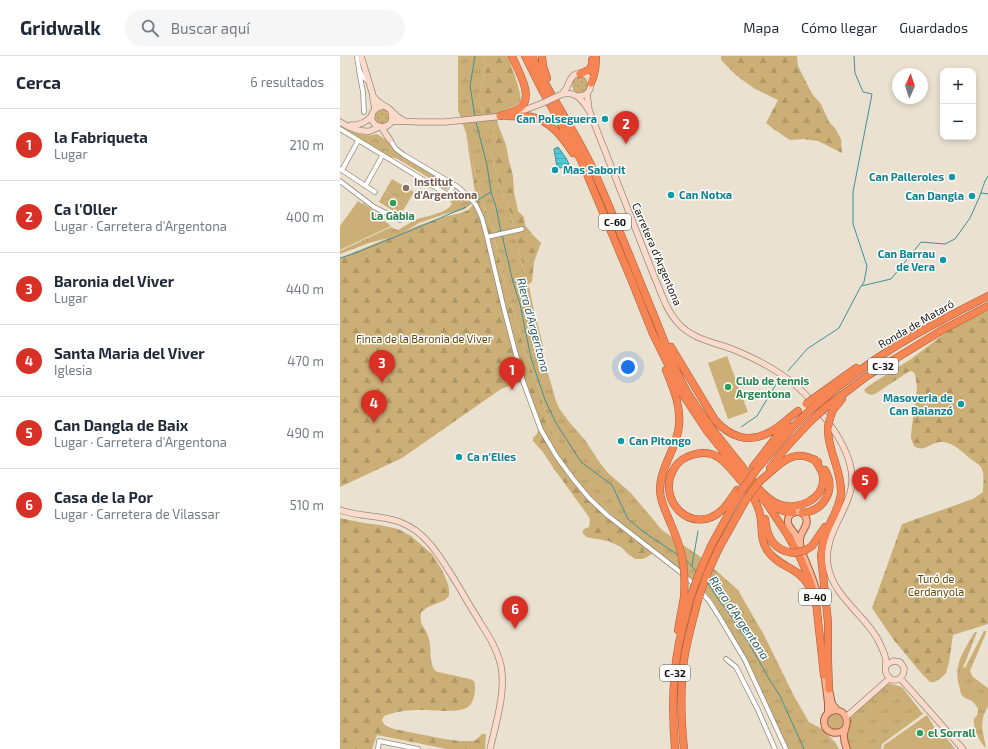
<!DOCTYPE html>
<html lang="es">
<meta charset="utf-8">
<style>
:root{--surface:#fff;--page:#f6f6f7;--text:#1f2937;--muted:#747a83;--line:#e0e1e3;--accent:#d93025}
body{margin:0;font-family:"Exo 2",sans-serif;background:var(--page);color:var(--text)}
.controls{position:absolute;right:12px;top:12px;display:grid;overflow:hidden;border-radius:8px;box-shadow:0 2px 6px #0003}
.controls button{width:36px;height:36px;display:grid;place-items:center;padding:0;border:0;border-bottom:1px solid var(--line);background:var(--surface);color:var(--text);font:20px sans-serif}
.compass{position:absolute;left:552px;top:12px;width:36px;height:36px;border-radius:50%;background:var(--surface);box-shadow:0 2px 6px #0003;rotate:3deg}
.you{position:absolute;left:288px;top:311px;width:14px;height:14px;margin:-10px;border:3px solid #fff;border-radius:50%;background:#1a73e8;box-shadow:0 0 0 6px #1a73e833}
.badge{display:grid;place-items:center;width:26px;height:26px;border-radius:50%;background:var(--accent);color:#fff;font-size:13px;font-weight:700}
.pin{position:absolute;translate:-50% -33px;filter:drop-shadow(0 1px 2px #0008)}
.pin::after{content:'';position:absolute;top:21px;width:14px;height:12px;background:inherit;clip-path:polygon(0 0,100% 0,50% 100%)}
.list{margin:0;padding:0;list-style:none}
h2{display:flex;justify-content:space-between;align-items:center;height:52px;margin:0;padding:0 16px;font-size:17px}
h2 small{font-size:13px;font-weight:400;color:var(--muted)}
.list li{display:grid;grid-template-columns:26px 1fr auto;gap:12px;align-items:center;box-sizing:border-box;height:72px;padding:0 16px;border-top:1px solid var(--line)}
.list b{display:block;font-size:15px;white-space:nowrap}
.list p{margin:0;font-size:13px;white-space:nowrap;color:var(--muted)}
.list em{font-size:13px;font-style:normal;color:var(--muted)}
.icon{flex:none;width:22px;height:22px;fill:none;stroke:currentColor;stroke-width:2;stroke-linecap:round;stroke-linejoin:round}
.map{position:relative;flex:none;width:648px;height:693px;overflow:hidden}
header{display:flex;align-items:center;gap:24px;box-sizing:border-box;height:56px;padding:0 20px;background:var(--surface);border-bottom:1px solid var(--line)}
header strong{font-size:19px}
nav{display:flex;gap:22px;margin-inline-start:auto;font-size:14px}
.search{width:280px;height:36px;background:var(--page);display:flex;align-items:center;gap:10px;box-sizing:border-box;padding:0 14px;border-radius:22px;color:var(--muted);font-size:15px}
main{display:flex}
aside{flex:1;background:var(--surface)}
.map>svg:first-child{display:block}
.grass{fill:url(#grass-tufts)}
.forest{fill:url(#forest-firs)}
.park{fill:url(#park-crowns)}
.garden{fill:url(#garden-dots)}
.pitch{fill:#ccaf76}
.water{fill:url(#water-rules);stroke:#3f9298}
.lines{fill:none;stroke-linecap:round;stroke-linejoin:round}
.stream{stroke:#3f9298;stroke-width:1}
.street-casing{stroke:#948b7b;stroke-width:5.5}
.secondary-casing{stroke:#948b7b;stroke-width:7}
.primary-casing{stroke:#a85d3a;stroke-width:8}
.highway-casing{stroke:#a85d3a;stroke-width:8}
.street{stroke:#fff;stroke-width:4}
.secondary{stroke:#fcdacb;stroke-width:5.5}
.primary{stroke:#fab698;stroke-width:6}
.highway{stroke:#f68553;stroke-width:7}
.secondary-bridge-casing{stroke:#948b7b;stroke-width:7;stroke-linecap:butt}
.highway-bridge-casing{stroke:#a85d3a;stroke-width:8;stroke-linecap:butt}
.secondary-bridge{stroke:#fcdacb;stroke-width:5.5}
.highway-bridge{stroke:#f68553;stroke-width:7}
.culture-dot{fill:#0f9aa8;stroke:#fff;stroke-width:1.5}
.education-dot{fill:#8d6e63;stroke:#fff;stroke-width:1.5}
.leisure-dot{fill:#2e9e5b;stroke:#fff;stroke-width:1.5}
.labels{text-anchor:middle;stroke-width:3;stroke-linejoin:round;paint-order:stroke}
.shield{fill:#fff;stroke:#5c5a56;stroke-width:1}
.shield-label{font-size:10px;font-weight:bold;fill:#16130d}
.culture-label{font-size:11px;font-weight:bold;fill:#0d838f;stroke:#fff;text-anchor:end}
.education-label{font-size:11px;font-weight:bold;fill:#785e54;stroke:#fff;text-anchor:start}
.leisure-label{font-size:11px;font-weight:bold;fill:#27864d;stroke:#fff;text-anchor:start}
.street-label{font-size:11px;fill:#16130d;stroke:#fff}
.park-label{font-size:11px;fill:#624909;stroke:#fff}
.water-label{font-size:12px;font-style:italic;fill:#2a5d62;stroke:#fff}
</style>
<header>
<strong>Gridwalk</strong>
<div class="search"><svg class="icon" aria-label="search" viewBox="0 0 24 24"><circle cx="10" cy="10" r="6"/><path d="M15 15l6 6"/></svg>Buscar aquí</div>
<nav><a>Mapa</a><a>Cómo llegar</a><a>Guardados</a></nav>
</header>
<main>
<aside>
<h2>Cerca<small>6 resultados</small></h2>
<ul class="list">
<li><span class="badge">1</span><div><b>la Fabriqueta</b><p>Lugar</p></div><em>210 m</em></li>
<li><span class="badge">2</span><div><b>Ca l'Oller</b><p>Lugar · Carretera d'Argentona</p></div><em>400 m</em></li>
<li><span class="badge">3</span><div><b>Baronia del Viver</b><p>Lugar</p></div><em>440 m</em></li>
<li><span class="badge">4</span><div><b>Santa Maria del Viver</b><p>Iglesia</p></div><em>470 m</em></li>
<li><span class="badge">5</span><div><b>Can Dangla de Baix</b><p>Lugar · Carretera d'Argentona</p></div><em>490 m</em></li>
<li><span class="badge">6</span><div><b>Casa de la Por</b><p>Lugar · Carretera de Vilassar</p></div><em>510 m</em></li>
</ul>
</aside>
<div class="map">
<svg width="648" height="693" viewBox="0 0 648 693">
<defs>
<pattern id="grass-tufts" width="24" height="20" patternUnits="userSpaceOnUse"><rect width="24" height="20" fill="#ccaf76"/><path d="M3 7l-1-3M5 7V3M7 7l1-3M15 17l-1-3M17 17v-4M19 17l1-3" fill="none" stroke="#ae9665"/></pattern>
<pattern id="forest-firs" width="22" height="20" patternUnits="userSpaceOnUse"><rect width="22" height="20" fill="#ccaf76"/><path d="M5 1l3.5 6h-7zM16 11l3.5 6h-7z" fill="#ae9665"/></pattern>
<pattern id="park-crowns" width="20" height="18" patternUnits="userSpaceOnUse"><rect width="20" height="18" fill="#ccaf76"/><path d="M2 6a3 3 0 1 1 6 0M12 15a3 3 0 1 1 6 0" fill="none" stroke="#ae9665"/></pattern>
<pattern id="garden-dots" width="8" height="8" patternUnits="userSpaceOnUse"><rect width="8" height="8" fill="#ccaf76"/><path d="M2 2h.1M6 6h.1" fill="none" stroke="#ae9665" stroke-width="1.8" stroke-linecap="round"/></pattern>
<pattern id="water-rules" width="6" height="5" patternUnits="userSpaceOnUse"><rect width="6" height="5" fill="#51c8d4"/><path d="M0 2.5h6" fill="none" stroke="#46abb5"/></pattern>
</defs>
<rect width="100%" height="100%" fill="#eae1d0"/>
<path class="grass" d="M118,0h26c1,8 2,15 0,22 -4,12 -9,24 0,34l6,21v15l11,44 6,11 5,16 3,16 9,36 4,10 6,30 8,30 5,29 9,31 3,7 11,15 15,17 15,23 8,10 23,20 31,37 40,28 36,32 26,45 30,61 15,26 13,7 13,13 4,7h-52l-42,-92 -32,-56 -13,-15 -23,-19 -43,-33 -36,-31 -24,-26 -16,-35 -10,-19 -8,-31 -15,-42 -17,-56 -12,-49 -2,-16 -7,-16 -7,-20 -14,-60 -8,-23z
M644,575h2v2l-16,38 3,6 15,11v18l-5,11 -1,11 4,20c-6,-5 -13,-20 -12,-27 0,-4 1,-2 3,-6 1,-2 1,-4 1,-6 -2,-4 -5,-8 -8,-9 -3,-1 -6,-2 -8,-5 -1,0 -2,-5 -2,-6 -8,-24 3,-36 14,-56l1,-1h2l-12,31 -2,4 2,1z
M548,627l14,4 21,27 -41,30 -1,5h-31l-3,-12 3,-19z
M487 666a8 8 0 1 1 16 0a8 8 0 1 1-16 0Z"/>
<path class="forest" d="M144,0h24c2,8 15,38 12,45 -3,6 -17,9 -22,12l-1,9 9,23 3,16 4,15 1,16 4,19 6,6 1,8 7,9 9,9 -7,19 -2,20 -4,2 -4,-13 -9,-36 -3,-16 -5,-16 -6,-11 -11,-44v-15l-6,-21c-9,-10 -4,-22 0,-34 2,-7 1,-14 0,-22z
M381,0h76l1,10 10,20 5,9 8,9 8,18 6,6 6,11 1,14 -24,-12 -15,-2 -13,1 -15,-10 -9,-7 12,-23 -23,-11 -18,-13 -16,-16z
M126,77l14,60 7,20 7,16 2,16 12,49 17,56 15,42 8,31 12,23 14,23v8l24,26 56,50 -9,5 -4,1h-6l-7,-5 -7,-7 -13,-6 -22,-4 -4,-5 2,-3 5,-2 1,-6 -1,-4 -37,-51 -9,-14 -10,-11v-3l4,-4 1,-5 -17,-47 -20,7 -99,69 -62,29v-229l80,-33 23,-8 18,-4 7,-3 5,-5 2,-12z
M648,255v313l-35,11 -4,27 -3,11 -4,4 -7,5h-5l-8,-8 -29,-35 -21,-31 30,-84 71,-25 10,-7c0,-8 2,-18 -2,-25 -2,-3 -7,-5 -10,-8 -9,-7 -18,-18 -31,-17 -11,1 -15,11 -26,4l-3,-8v-4l6,-47 -2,-13 -3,-3 -4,1 -33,22 -4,1 -5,-2 -2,-3 3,-3 44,-28 41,-31z
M0,462l24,5 16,2 18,4 13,7 21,18 10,16 6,14 1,5v7l-4,4 -17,7 -7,5c-2,14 3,13 7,24 4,9 1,23 5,31 2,4 1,3 5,5l32,7 4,2c2,5 1,10 0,16 -1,2 -2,6 -4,8 -8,10 -40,4 -52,5 -10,0 -25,2 -34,6l-2,4c2,6 6,7 12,9l50,10 16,2h12l4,-1 6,-6h4l-1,15h-38l-70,-14 -5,14h-32z"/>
<path class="park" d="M0,69c10,6 25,13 36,9 6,2 8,6 14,7l6,9 54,33 -3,7 -11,-5v-3l-40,-24 -6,-1 -50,-29z
M52,123l22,13 -7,12 -22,-13z
M117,131l16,16 -10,7 -18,4 -26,9 -20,12 -30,8 -29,11v-3l51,-24 7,3c6,-3 11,-7 17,-10 10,-4 31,-6 37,-16l-2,-3z"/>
<path class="garden" d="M232 29a8 8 0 1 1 16 0a8 8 0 1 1-16 0Z
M34 61a8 8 0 1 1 16 0a8 8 0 1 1-16 0Z"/>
<path class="pitch" d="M45,135l22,13 -7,11 -21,-13z
M18,145l4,3 1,-1 11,8v2l17,13 -51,24v-24z
M387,300l21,56 -20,7 -20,-56z
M587,659l14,23 4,-2 10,13h-72l1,-4z"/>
<path class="water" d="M218,91l8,11 3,6 -2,2 -7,2 -3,-1 -3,-18z"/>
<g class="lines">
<path class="stream" d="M135,0l-5,30 5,31
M514,0l1,17 8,19 9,2 -19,98v32l14,42 -3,16 -2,3
M136,66l11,43 4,27 5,15 5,25
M641,137l7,1
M138,144l13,-8
M162,179l11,47 7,22 11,54 14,42 11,23 25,39 31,23 16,34 17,14 33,22
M0,202l13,-4 59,-24 54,-23
M448,315l19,-22 32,-21 22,-42 30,-7 30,-37 24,2 10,-5 15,-21 9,-20 6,-17 3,-5
M401,371l16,-11 21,-35
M346,504l10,11
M352,510l6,-35
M368,527l3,5 10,15 5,6 21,31 21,37 12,19 24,53"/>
<defs>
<path id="street" d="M17,0c1,10 2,19 11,25
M19,15l4,21 1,20
M0,73l108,66 4,-7 -1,-6
M50,84l6,9 8,6 54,32 12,11 6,7 6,13 5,19 17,72 19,72 18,49 16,27 17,23 15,18 18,17 72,56 18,16 13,15 10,16 25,42 41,89
M0,113l35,23
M2,114l16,-29
M0,125l34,26 26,13
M26,129l16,-29
M147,181l35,-8
M386,603l10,8 22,43 17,39
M38,693l1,-8 39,8"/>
<path id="secondary" d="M21,0l11,36 3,17
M247,37l2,17 65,166c7,16 12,34 24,47 14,16 35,19 54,26 30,12 61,29 81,54
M222,38c1,-1 3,-4 4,-5 3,-5 3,-10 8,-14 16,-10 26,22 3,21
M220,39c14,-5 21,3 28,14
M33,40c5,8 8,7 15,12 6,4 7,9 15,12
M43,50c-4,1 -8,2 -10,6 -9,17 25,22 18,0
M174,58l29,-11
M0,66c8,5 20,10 30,9 3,-1 6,-3 9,-4
M51,66l5,-1 24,1h25l59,-6
M11,69c8,1 15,-3 21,-9
M41,71l9,13
M479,354c16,20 38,51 32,79 -2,10 -7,19 -11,28 -8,16 -15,31 -12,49 6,33 40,50 53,80 2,4 4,9 5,14 0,5 -2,11 1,15 6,10 18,4 17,-7l-4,-6 -7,-1 -5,3 -2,2
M0,454c19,7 41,5 60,12 29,11 43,40 59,65 10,18 21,35 32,53 4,8 8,17 10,26 5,26 -5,57 -11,83
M560,622l63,71
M506,661l44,-39"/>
<path id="primary" d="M461,494c-1,-5 -2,-10 0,-15 2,-6 8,-11 5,-17 -4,-11 -20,-6 -18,5 1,5 6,8 8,13 1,3 2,6 3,9 7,18 15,33 19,52
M484,615l4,32v10
M488,628l4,20 5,6
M505,673c-8,7 -21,4 -21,-8 1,-12 18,-15 22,-3 3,7 -3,12 -2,19 0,4 1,8 3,12"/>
<path id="highway" d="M185,0l16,32 40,72 50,119 22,55 29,59 25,38 44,55 14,15 22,33 13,23 10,24 6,21 8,73
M192,0c4,9 8,18 13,27 17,31 37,60 51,93 21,47 39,94 59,142 10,24 18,49 31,72 16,27 35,51 55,75 10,14 21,32 37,39 19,8 48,-5 45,-28 -1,-6 -5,-10 -8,-16
M202,0l1,10 4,12
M240,18l10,-5 2,-5v-4
M251,27c4,-8 5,-18 5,-27
M160,60c6,-2 14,-4 20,-8 15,-11 -3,-39 -8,-52
M167,60c8,1 17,-1 25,1 19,4 31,21 41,36
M331,291l44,73c14,16 33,24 53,13 11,-5 20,-15 30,-22
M326,314c7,18 15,35 13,56 -2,22 -19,41 -19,64 0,11 6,22 10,32
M474,342l42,-30
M479,347c24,-21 49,-40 77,-57 29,-18 61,-34 92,-50
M485,352l42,-32 77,-47 44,-23
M490,362l3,-8 9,-11
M488,371c-1,22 13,42 13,64 0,13 -7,23 -12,35 -5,10 -7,19 -8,30l7,66v38l1,29
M413,411l34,-44
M430,412c13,-18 28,-34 44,-50
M417,413l36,-42 16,-16
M420,425c19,-15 32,-36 58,-19
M397,434c-5,7 -9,14 -15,20 -30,28 -68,-11 -47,-43 4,-6 10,-10 17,-12 9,-3 18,-3 26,2 13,9 26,28 35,40 4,7 7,14 8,23 1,11 0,21 6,30 11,17 32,17 42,36
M429,446c7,7 14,10 24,11
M462,457c23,-2 34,-24 23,-43
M425,463c2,18 8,31 28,34
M371,490l29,-53
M379,492l28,-50
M466,494l6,-4 13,-19
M338,574l6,-33
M335,693c-3,-35 -3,-71 4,-106 3,-15 8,-30 11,-45
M344,693c-3,-29 -4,-59 0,-89 3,-20 9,-40 14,-60"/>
</defs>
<use href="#street" class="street-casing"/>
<use href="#secondary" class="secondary-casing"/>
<use href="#primary" class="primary-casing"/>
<use href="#highway" class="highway-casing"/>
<use href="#street" class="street"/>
<use href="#secondary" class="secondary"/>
<use href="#primary" class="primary"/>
<use href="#highway" class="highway"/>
<defs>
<path id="secondary-bridge" d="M203,47l17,-8"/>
<path id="highway-bridge" d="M466,348l8,-6
M469,355l10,-8
M474,362l11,-10
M488,371l2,-9
M400,437l17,-24
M407,442l13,-17
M330,466c12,27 16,44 14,75
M453,497l5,-1 8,-2
M350,542l10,-27 11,-25
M358,544l9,-26 12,-26"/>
</defs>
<use href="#secondary-bridge" class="secondary-bridge-casing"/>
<use href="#highway-bridge" class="highway-bridge-casing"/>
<use href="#secondary-bridge" class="secondary-bridge"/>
<use href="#highway-bridge" class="highway-bridge"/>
</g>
<g class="culture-dot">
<circle cx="265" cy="63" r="4"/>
<circle cx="215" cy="114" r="4"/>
<circle cx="612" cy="121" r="4"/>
<circle cx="331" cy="139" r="4"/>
<circle cx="632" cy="140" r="4"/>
<circle cx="603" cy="204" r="4"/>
<circle cx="621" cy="348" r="4"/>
<circle cx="281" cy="385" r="4"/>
<circle cx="119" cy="401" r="4"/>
</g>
<circle class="education-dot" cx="66" cy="132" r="4"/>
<g class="leisure-dot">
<circle cx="53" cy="147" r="4"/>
<circle cx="388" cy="331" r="4"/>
<circle cx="580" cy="677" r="4"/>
</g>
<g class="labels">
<g class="shield">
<rect x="259" y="158" width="32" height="16" rx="3"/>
<rect x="528" y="302" width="30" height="16" rx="3"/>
<rect x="459" y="533" width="32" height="16" rx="3"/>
<rect x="320" y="609" width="30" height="16" rx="3"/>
</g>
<g class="shield-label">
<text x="275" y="170">C-60</text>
<text x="543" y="314">C-32</text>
<text x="475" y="545">B-40</text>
<text x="335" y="621">C-32</text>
</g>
<g class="culture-label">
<text x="257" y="67">Can Polseguera</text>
<text x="223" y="118" text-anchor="start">Mas Saborit</text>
<text x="604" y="125">Can Palleroles</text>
<text x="339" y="143" text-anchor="start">Can Notxa</text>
<text x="624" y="144">Can Dangla</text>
<text x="595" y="202">Can Barrau<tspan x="595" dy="13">de Vera</tspan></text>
<text x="613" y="346">Masoveria de<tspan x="613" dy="13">Can Balanzó</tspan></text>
<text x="289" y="389" text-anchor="start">Can Pitongo</text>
<text x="127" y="405" text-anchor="start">Ca n'Elies</text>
</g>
<g class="education-label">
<text x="74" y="130">Institut<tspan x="74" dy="13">d'Argentona</tspan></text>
</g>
<g class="leisure-label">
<text x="53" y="164" text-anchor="middle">La Gàbia</text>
<text x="396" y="329">Club de tennis<tspan x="396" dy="13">Argentona</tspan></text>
<text x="588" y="681">el Sorrall</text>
</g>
<g class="street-label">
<text transform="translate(317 198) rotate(67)" y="4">Carretera d'Argentona</text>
<text transform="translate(576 268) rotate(-30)" y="4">Ronda de Mataró</text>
</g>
<g class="park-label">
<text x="84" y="287">Finca de la Baronia de Viver</text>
<text x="596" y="527">Turó de<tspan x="596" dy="13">Cerdanyola</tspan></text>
</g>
<g class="water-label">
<text transform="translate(193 269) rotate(75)" y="4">Riera d'Argentona</text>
<text transform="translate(399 562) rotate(56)" y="4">Riera d'Argentona</text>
</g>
</g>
</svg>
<div class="controls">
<button>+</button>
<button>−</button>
</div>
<svg class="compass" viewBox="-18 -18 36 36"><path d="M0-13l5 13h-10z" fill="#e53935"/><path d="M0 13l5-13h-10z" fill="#747a83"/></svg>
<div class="you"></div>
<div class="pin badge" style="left:172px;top:334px">1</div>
<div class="pin badge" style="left:286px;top:88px">2</div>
<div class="pin badge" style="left:42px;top:327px">3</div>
<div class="pin badge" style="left:34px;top:367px">4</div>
<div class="pin badge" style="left:525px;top:444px">5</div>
<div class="pin badge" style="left:175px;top:573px">6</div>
</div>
</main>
